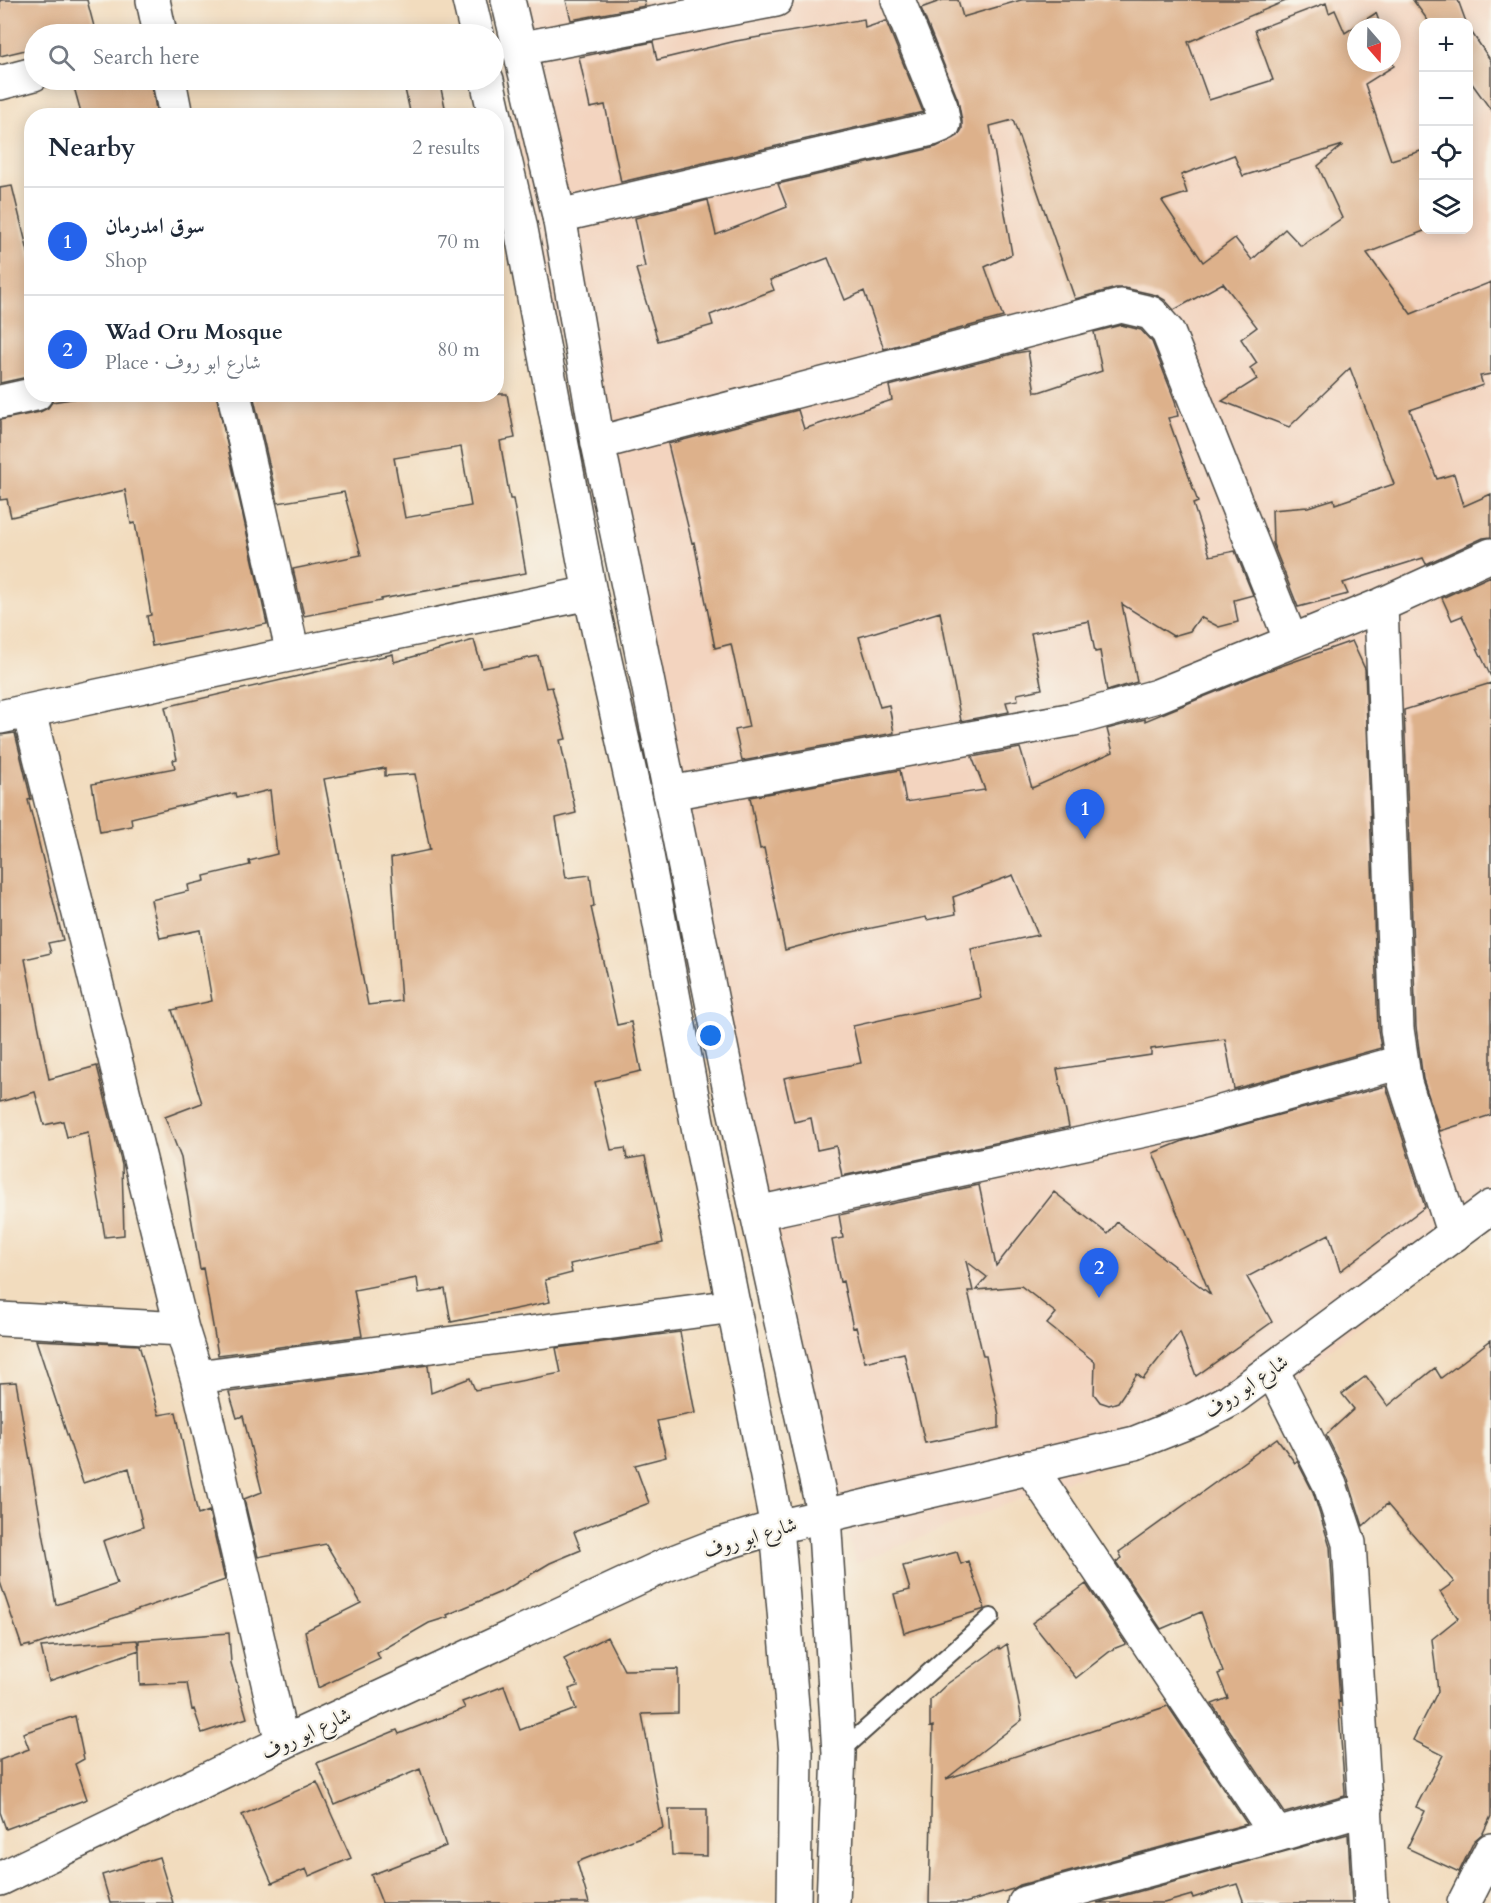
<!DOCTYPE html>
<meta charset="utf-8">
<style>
:root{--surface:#fff;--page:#f6f6f7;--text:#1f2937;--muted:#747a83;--line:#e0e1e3;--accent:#2563eb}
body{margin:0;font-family:Cardo,Amiri,serif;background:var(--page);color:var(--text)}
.controls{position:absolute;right:18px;top:18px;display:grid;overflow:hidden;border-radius:12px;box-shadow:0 3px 15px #0003}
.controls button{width:54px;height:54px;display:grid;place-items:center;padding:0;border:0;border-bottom:2px solid var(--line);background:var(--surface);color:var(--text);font:30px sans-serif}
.compass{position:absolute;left:1347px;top:18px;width:54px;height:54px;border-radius:50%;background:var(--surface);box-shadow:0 3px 15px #0003;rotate:160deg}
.you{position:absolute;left:711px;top:1036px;width:21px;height:21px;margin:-15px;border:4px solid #fff;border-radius:50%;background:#1a73e8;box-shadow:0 0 0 9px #1a73e833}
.badge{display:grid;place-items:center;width:39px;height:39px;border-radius:50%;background:var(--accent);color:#fff;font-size:20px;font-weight:700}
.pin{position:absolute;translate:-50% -50px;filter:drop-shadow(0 2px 3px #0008)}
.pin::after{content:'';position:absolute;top:32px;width:21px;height:18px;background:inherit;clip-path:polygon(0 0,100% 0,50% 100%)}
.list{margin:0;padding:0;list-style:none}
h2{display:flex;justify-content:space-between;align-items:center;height:78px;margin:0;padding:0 24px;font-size:26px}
h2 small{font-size:20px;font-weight:400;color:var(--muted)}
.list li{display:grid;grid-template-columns:39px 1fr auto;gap:18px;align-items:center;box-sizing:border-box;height:108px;padding:0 24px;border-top:2px solid var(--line)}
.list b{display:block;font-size:22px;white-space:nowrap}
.list p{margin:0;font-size:20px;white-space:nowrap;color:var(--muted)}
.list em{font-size:20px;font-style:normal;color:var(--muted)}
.icon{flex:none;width:33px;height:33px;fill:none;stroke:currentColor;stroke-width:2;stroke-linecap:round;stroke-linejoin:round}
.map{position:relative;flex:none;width:1491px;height:1903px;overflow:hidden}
.search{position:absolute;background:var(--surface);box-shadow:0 3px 15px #0003;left:24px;top:24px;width:480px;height:66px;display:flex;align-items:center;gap:15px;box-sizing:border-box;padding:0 21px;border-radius:33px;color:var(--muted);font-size:22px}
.panel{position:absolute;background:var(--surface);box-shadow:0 3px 15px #0003;left:24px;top:108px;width:480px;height:294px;border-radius:24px}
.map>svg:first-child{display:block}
.built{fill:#f3d4bf;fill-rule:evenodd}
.building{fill:#ddb18b;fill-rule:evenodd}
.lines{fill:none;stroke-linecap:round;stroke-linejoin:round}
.service-casing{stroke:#494641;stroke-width:20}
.minor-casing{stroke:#494641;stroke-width:36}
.tertiary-casing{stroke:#494641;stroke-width:36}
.secondary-casing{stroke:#494641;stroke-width:36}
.service{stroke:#fff;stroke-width:16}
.minor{stroke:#fff;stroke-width:33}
.tertiary{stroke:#fff;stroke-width:33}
.secondary{stroke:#fff;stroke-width:33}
.labels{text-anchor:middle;stroke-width:4.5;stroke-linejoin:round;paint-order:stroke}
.street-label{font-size:20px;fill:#2b2b2b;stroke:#f7f3e8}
</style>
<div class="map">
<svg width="1491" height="1903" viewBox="0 0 1491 1903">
<rect width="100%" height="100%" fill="#f7f3e8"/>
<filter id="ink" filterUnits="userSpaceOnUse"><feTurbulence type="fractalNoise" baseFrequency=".0167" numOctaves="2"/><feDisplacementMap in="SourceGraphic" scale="12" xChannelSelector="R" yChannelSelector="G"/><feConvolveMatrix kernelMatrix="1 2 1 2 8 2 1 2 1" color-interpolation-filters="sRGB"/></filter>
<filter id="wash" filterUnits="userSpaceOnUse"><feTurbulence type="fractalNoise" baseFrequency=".008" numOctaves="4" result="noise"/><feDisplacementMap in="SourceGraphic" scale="24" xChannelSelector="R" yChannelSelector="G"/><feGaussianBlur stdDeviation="1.35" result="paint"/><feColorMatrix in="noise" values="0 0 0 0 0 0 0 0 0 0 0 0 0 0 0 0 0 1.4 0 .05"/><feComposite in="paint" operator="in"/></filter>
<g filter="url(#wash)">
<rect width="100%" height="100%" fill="#f2dcbe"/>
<path class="built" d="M488,0h1003v1214l-224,189 -412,160 -268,-1099zM1424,22h44v208h-44zM1356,27h36v36h-36z"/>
<g id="blocks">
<path class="building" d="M0,0h87l9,34h-62v14l-34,8z
M566,0h78l1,6 -74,14z
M943,0h15l5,17 58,-17h267l-100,42 21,58 64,-20 -18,-50 71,-27 3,10 6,-3 10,23 31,-20 5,14h-25v36h36v-2l2,5 -29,18 26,76 33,-10v81l-57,22 44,61 80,-32v92l-11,2 3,9 -73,25 27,69 17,-5 10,32 27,-12v43l-8,1 -57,26 -3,-6 -80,25 5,11 -50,13 -25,-63 -1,-34 36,-3 26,-8 1,5 59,-20 -44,-116 -61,59 -67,-26 35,-22 -7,-11 7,-5 -16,-24 16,-12 -34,-44 -49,27 -9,-10 -9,-5 -31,-7h-9l-41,11 -62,-179 -23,6 22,128 -27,13 18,50 -119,32 -20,-58 -19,9 -17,-42 -58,22 4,10 -64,25 3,10 -55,16 -22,-72 9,-2 -10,-49 73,-18 8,35 71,-28 -9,-23 158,-37 22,-11 4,-7v-8l-4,-21 -37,-92zM1343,145l-25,21 24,52 -41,28 -16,-17 -33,31 -17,-22 -32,24 -41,-61 25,-8 -6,-18 53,-20 9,21z
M1413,0h45l8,22h-37z
M864,19l1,9 21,-7 37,91 -302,70 -16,-77 -15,3 -11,-51 74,-15 4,18 79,-19z
M1468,27l23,34v49l-23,-32z
M72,80h79l6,36h-75z
M403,80h36l8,36h-36z
M12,186l20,82v108l-32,7v-195z
M1121,325l20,5 11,12 23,59 3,15 -10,2 30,84 -5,2 17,52 25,-5 18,44 -19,5 4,22 -19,5 -19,-10 -10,14 -17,5 -51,-32 15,78 -30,9 -7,-40 -5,1 -6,-31 -58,12 11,56 -25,5 1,6 -12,2 3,10 -48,9 -21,-109 -81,25 21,70 9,-2 5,28 -152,28 -7,-31 14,-3 -18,-83 -16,4 -21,-106 -2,1 -24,-99 130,-34 6,19 88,-29 -3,-14 127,-33 12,-2 7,41h4l63,-21 -8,-39z
M104,394h112l51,230 -115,22 -5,-30 4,-1 -16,-92 -4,1 -6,-34 -114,27 -4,-18 -7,1v-80l40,-8 8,-4 4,-6z
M253,394h254l8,44 -15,3 10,58h3l13,74 -145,26v2l-77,15 -11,-47 68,-14 -17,-63 -66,11zM461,447l10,59 -66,12 -11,-60z
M1491,576v101l-29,-61 -10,4 -10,-22z
M474,640l8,28 56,-12 8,32 6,-1 14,52 -6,1 16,73 -20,5 10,60 24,-3 4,31 -3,1 26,118 14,-3 10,49 -46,11 16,68 14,-2 2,11 18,-3 18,87 -93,21 2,9 -27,7 5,22 -99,20 -6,-33 -26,4 -2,-15 -63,12 8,46 -144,19 -15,-87 -3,1 -19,-111 -16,-41 37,-14 -30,-93 40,-9 -12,-71 -40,8 -9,-38 38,-9 -1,-6 17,-4 -1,-5 46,-11 -1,-4 28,-7 -7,-64 -34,8 -1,-5 -104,25 1,8 -32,6 -8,-48 83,-16 -2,-8 4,-1 -12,-52 228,-53 1,8zM385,768v8l30,-2 15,76 -39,8 10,143 -33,4 -44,-226z
M1352,641l13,28 13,361 3,18 -147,41 -9,-50 -74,10v6l-94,14 12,58 -227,49 -6,-30 -19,4 -6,-32 -17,4 -10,-44 77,-15 -8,-37 128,-28 -10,-49 67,-14 -25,-60 -60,22 3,17 -29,6 -1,-3 -79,16 -62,17 -21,-102 -4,1 -10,-52 150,-27 6,32 79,-12 -13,-33 48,-9 12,40 81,-36 -6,-23 38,-10v2l122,-50z
M1491,683v432l-51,16 -17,-52 -7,-52 -12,-317z
M15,733l16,66 -3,1 35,140 -15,3 3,10 -26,6 24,120 48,-13 25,99 2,70 -19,2 -17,-105 -21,5 -4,-16 -19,4 -9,-33 -35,10v-367z
M1386,1086l39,121 -85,64 -11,-37 -82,43 25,45 -76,54 -16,-44 -37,47 -6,-5 -19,28 -9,3 -9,-3 -6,-8 1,-32 -48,-38 9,-11 -35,-27 -45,4 11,-13 -21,-16 7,30h-5l15,65h3l13,59v13l-74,15 -21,-90 -39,9 -9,-35 -3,1 -10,-47 -3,1 -8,-42 11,-2 -4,-23 140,-30 17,81 58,-74 54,42 9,-12 93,72 -57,-141 30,-12z
M680,1332l15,81 -38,8 9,36 -31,8 14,38 -75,29 7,18 -31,13 -47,28 -56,24 1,2 -19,6 -52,30 3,6 -62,29 -13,-57 56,-28 -35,-59 -68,13 -14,-58 18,-7 -19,-76 -6,2 -8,-26 199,-27 3,28 39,-15 5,12 86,-17 -5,-25z
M36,1340l103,5 20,70 17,-3 22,103 11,-4 16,69 -195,67v-2l-8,2 -22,-65v-199l16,-1 40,223 61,-21 -14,-43 40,-14 -14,-59 -46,15z
M1491,1340v476l-8,17 -9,8 -15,31 -52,-24 18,-37 -9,-4 27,-52 -30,-15 25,-49 -6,-52 26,-21 -18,-26 14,-10 -67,-78 -24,22 -15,-47 -22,-44 28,-26 -12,-15 24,-18 22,30 47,-38 6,10z
M1277,1438l18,25 2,-2 16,31 17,55 10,155 -2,-1 7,91v4l-60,17 -73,-109 16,-6 -10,-24 5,-2 -22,-60 -40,17 -45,-67 6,-4 -3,-6z
M957,1552l4,12 7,-3 17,48 -81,24 -10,-39 16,-4 -7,-24z
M1086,1584l40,60 -13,5 -37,29 -44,-55z
M229,1633l2,30 16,55 -45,15 -8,-24 -2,1 -5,-27 -47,2 -1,-35 -90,31 -8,-34 96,-7 2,9v-9z
M607,1637l17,33 54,-1v44l-36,1 21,114 -86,34 12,41h-207l-11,-28 75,-29 -26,-77 -85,36 -18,-42 80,-33 2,4 66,-26 -3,-6 42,-16 16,44 56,-21 -7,-20 9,-3 -14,-27z
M1007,1644l15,76 -76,59 222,-73 79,118 -227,61 -7,4 -48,14h-36l4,-177 -3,1v-27l17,-16 52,-37 1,2z
M75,1716l9,43 -9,5 12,35 -81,30 -6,-17v-52l29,-11 -6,-16z
M317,1782l34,76 -42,18 -3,-7 -34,14 -30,-68z
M669,1809h38v47l-35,-1z
M1348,1834l4,69h-108l-7,-19 -44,14 -1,-3 -28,8h-67z
M159,1857l14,46h-63l-8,-28z"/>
</g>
</g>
<g filter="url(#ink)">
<use href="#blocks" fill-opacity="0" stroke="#494641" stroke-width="1.5"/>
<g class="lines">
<defs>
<path id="service" d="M839,1753l152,-136"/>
<path id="minor" d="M153,0l7,34
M518,49l258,-49
M169,80l7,36
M0,83l34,-9
M559,216l373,-87 12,-5 -3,-17 -43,-107
M234,394l59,260
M0,402l36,-8
M598,443l523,-137 30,7 17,19 123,309
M1381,605l16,424 8,54 49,152
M29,712l153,617 15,48 85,366
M0,717l293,-63 297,-61
M670,793l404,-74 83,-23 224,-91 110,-50
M757,1213l435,-93 209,-58
M0,1319l182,10
M1272,1370l58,115 19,58 22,360
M197,1377l537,-71
M1030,1467l247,368
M1025,1903l252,-68 89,-26
M1464,1903l27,-53"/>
<path id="tertiary" d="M0,1879l282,-136 384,-178 49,-19 62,-19 358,-84 58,-23 36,-19 262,-194"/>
<path id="secondary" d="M469,0l8,34
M508,0l51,216 39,227 36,171 96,477 94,425 15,237 -6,150
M487,80l8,36
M496,121l24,103 70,369 51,230 56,299 80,405 19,226 -2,150"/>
</defs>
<use href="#service" class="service-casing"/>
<use href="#minor" class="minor-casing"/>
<use href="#tertiary" class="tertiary-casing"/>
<use href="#secondary" class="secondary-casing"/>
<use href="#service" class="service"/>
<use href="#minor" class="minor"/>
<use href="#tertiary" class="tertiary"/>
<use href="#secondary" class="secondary"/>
</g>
</g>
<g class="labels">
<g class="street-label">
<text transform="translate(1246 1386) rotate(-34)" y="7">شارع ابو روف</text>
<text transform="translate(750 1537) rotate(-17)" y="7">شارع ابو روف</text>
<text transform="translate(306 1733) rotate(-25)" y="7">شارع ابو روف</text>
</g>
</g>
</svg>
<div class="controls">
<button>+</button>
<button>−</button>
<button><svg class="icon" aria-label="locate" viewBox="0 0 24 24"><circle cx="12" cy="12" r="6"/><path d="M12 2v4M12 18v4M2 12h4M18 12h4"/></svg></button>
<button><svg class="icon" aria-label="layers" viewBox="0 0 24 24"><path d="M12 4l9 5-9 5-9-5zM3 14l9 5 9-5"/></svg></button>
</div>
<svg class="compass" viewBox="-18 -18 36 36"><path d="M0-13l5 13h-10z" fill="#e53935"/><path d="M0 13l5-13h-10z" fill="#747a83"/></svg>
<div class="you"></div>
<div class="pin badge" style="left:1085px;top:839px">1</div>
<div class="pin badge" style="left:1099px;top:1298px">2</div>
<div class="search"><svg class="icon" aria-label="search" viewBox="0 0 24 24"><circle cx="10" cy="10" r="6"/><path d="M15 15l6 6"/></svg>Search here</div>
<section class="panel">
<h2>Nearby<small>2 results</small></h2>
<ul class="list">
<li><span class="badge">1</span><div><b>سوق امدرمان</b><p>Shop</p></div><em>70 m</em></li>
<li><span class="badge">2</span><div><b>Wad Oru Mosque</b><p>Place · شارع ابو روف</p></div><em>80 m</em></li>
</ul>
</section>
</div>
